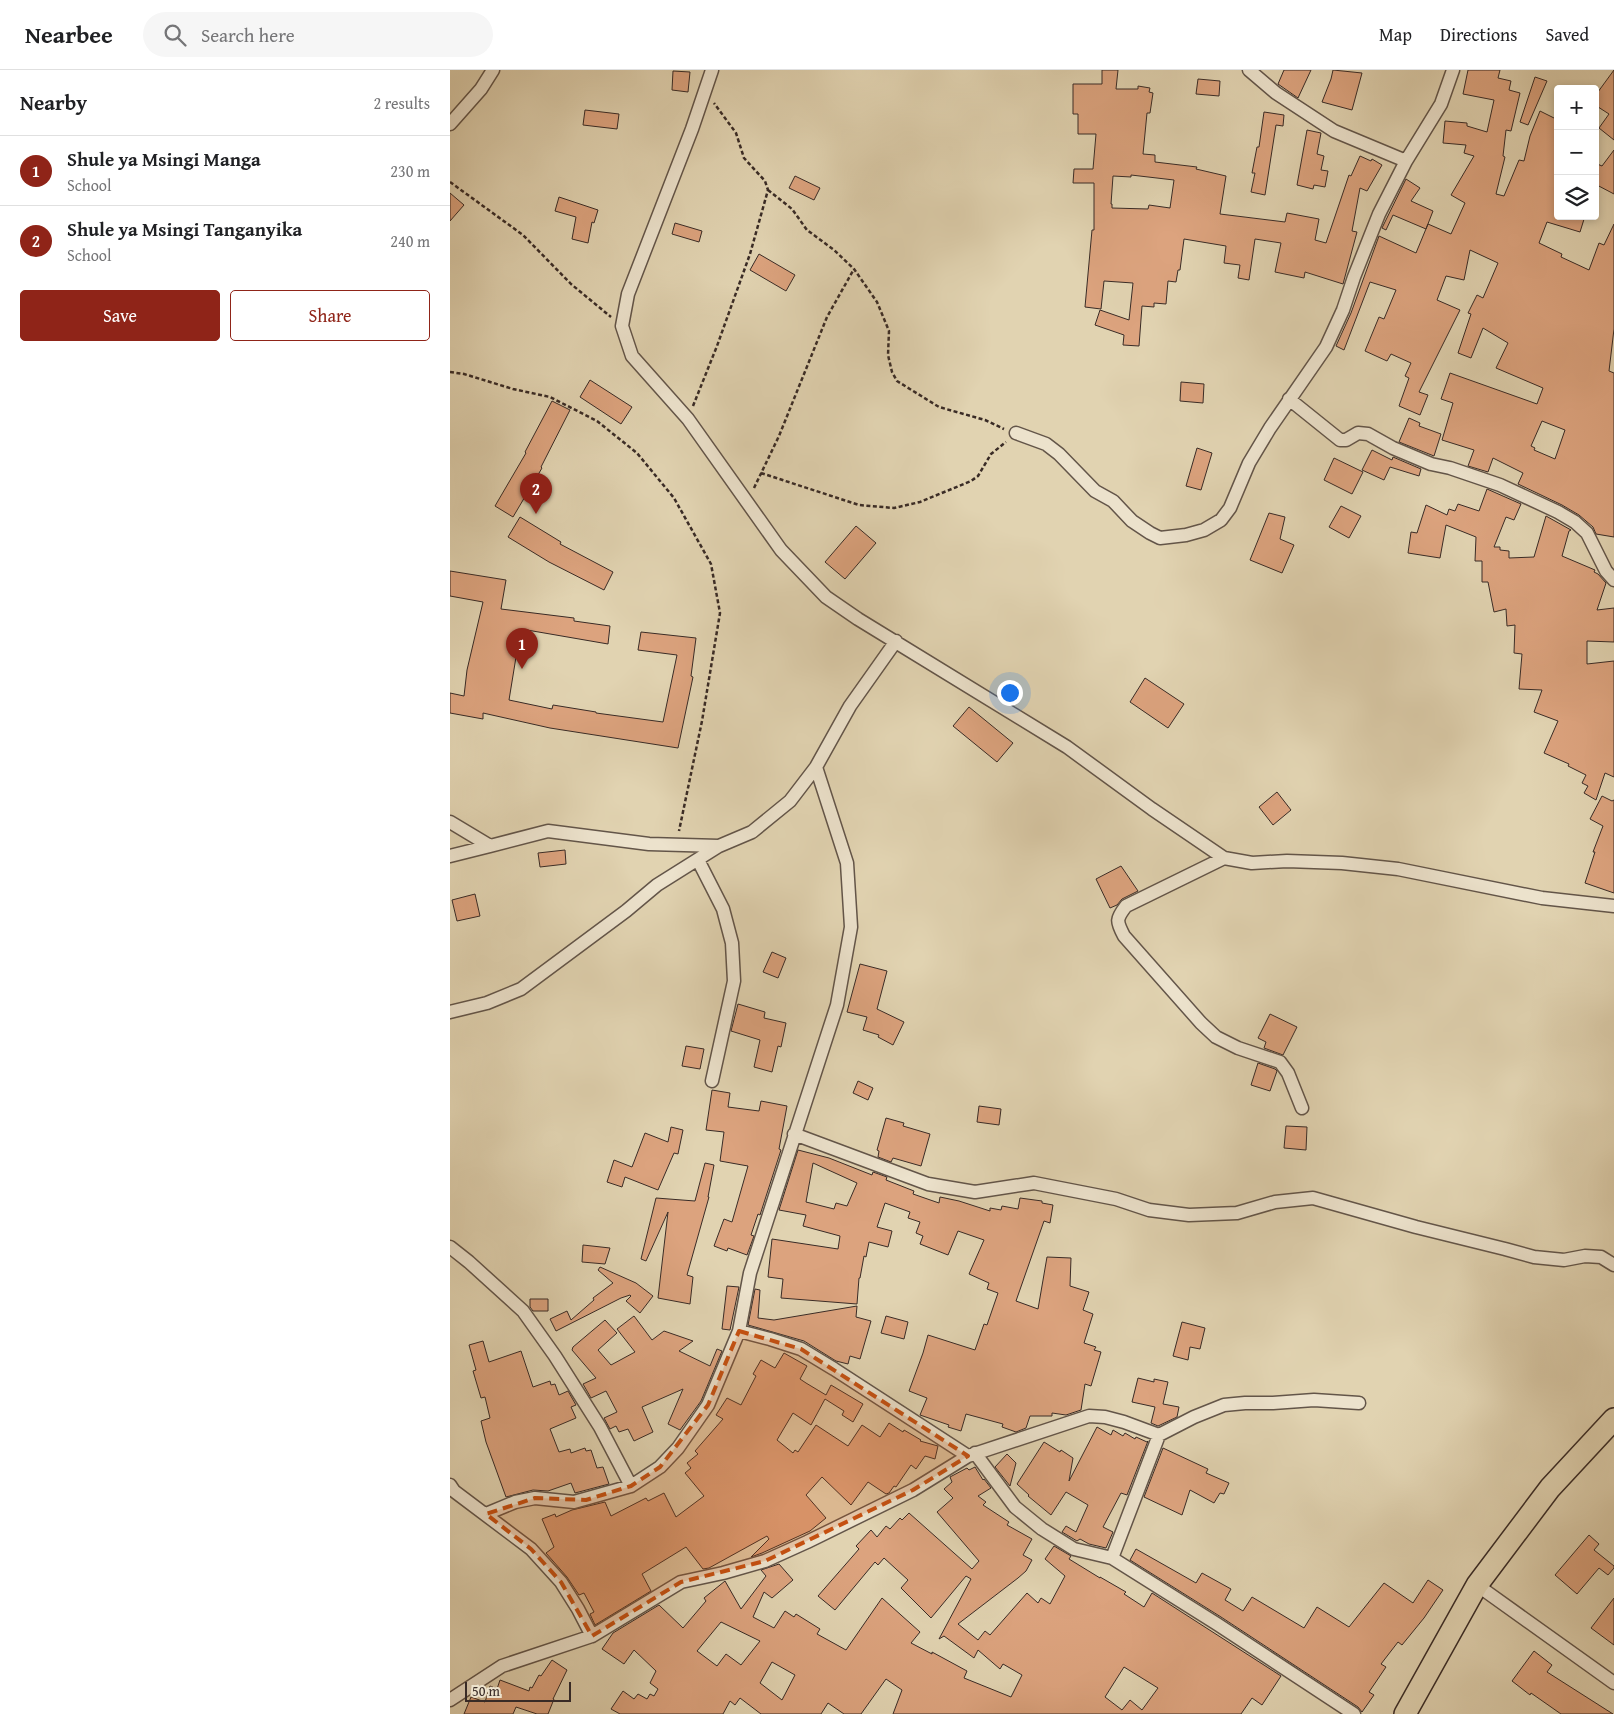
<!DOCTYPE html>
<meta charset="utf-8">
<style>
:root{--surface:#fff;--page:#f6f6f6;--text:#202124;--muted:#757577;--line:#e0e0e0;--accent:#8f2418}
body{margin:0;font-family:"Gentium Book Plus",serif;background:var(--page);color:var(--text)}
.controls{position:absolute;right:15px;top:15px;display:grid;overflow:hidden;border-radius:5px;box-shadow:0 2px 8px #0003}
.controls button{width:45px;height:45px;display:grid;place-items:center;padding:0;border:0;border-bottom:1px solid var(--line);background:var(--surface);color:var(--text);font:25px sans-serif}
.scale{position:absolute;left:15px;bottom:12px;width:106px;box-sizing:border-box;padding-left:5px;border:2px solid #392b26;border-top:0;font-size:14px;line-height:18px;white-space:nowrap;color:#392b26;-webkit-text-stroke:4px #ece2cc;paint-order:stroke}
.you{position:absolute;left:559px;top:622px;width:18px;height:18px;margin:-12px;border:4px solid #fff;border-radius:50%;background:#1a73e8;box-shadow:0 0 0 8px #1a73e833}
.badge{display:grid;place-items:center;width:32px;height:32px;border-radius:50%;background:var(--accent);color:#fff;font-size:16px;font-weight:700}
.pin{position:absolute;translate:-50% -41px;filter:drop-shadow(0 1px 2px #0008)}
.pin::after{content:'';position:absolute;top:26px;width:18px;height:15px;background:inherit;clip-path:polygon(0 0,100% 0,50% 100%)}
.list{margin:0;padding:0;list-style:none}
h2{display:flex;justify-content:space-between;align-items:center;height:65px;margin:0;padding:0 20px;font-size:21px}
h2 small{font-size:16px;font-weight:400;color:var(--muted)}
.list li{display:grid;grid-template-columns:32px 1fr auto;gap:15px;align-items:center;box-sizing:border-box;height:70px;padding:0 20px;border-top:1px solid var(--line)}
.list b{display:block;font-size:19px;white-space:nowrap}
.list p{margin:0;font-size:16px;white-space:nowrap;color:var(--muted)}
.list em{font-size:16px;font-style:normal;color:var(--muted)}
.actions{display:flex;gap:10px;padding:15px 20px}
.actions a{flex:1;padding:11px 0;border:1px solid var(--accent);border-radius:5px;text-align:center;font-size:18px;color:var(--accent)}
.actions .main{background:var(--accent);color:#fff}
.icon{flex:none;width:28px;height:28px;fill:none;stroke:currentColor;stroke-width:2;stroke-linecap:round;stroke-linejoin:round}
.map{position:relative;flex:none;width:1164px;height:1644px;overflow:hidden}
header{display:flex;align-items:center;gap:30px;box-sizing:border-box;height:70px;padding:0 25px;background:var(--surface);border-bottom:1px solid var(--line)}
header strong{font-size:24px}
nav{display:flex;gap:28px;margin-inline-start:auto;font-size:18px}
.search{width:350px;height:45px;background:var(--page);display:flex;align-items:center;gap:12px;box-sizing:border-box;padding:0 18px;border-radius:28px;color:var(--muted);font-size:19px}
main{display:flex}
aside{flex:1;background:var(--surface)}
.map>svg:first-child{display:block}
.building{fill:#dca37e;stroke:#392b26;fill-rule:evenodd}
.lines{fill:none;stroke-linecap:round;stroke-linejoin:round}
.minor-casing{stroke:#635549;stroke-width:15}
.trunk-casing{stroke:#392b26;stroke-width:24}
.path{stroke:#392b26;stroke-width:2.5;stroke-dasharray:4 2.5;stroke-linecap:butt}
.minor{stroke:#ece2cc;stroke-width:12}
.trunk{stroke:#e1d3b1;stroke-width:21}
.marked{fill:#c55011;fill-opacity:0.2;stroke:#c55011;stroke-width:4;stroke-dasharray:10 6;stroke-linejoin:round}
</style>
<header>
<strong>Nearbee</strong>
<div class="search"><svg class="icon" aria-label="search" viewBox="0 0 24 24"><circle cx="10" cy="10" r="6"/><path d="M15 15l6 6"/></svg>Search here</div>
<nav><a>Map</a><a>Directions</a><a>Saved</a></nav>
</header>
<main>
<aside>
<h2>Nearby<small>2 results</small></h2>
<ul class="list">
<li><span class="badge">1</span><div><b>Shule ya Msingi Manga</b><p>School</p></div><em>230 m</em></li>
<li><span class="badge">2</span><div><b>Shule ya Msingi Tanganyika</b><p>School</p></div><em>240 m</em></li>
</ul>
<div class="actions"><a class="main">Save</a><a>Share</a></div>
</aside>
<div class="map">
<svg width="1164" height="1644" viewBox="0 0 1164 1644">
<rect width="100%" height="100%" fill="#e1d3b1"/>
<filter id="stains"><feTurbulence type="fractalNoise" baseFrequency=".004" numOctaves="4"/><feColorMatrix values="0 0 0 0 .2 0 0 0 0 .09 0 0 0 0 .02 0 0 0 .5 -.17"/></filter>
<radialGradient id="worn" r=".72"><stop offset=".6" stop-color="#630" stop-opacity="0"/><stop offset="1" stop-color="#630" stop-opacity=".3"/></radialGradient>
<path class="building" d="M652,0h16l-2,19h22v-3l12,2 -1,4 4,1 -3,20h-3l-4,41 12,1v7l42,5 -1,2 30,7 -6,38 65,8 2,-9 32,6 -4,21 11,3 23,-68 2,1 9,-20 11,5 1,-2 10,6 -15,26 -7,-3 -8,43 5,1 -14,52 -38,-12 -1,6 -29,-6 6,-29 -26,-4 -6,41 -11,-2 2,-13 -16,-2 2,-17 -42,-7 -4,31h-2l-2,12 -8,-1 -2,23 -12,-1v4l-12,-1 -3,40 -16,-1 1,-10 -29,-10 5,-15 29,10 4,-37 -29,-2 -3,28 -16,-2 7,-77h2v-47h-21l1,-14h19l3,-35h-18v-20h-5v-30h29zM681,105l43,5 -4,28 -21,-3 -1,4 -36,-1v-4h-1l2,-28 18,1z
M834,0h27l-13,28 -20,-14z
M883,0l29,3 -10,37 -30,-8 9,-23z
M1018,0h32l-2,8 13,3 -2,9 11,3 -9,38 -5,-1 -3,26 2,1 -9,37 8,2 15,-36 5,1 6,-25 10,-25 18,9v96h27l-5,16 -33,-10 -8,21 23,11 -1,3 28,13 10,-27 5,2 10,-21v105l-5,42 5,2v164l-18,-3 -3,-7 -14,-12 -17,-10 -44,-21 5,-11 -30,-15 -5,14 -20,-6 6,-16 -32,-10 11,-37 -12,-4 9,-26 87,31 6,-16 -47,-20 12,-25 -25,-15 -12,30 -13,-5 13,-39 -3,-1 9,-18 6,3 15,-35 -28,-13 -6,30 -18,-4 -9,24 23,10 -41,82 9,3 -8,20 -21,-9 10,-28 -4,-2 6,-13 -20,-9 -4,7 -22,-10 14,-34 5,2 12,-29 -26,-8 -26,68 -8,-4 15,-33 28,-77 37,17 12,-29 23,10 14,-31 -14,-8 23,-39 -10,-3 2,-8 -23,-2 2,-22 22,2v3l20,6 7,-32 -31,-6zM1092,351l23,9 -10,29 -21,-9 1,-2 -4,-2z
M1164,0v70l-15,-12 10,-14 -14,-9v-9z
M223,1l17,1 -2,20 -16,-2z
M1085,7l12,4 -19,44 -8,-3z
M748,9l22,2 -1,15 -23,-2z
M135,40l34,4 -2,15 -34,-4z
M814,42l20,3 -1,11 -7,-1 -11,70 -14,-3 4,-19h-3l5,-26h2z
M857,60l14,3 -4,21 7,2 -3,14 7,1 -3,16 -11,-2 -1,4 -16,-4z
M1164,80v44l-19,-10v-21l7,3z
M345,106l25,12 -6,12 -25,-12z
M956,109l14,9 -9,13 22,10 -7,18 -33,-14 -7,15 -4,-2z
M0,123l14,12 -14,16z
M109,127l39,13 -4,13 -2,-1 -4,21 -16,-4 4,-22 -21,-6z
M225,153l27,8 -3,11 -27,-8z
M309,184l36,21 -9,16 -36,-21z
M140,310l42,27 -11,17 -41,-27z
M731,312l23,2 -1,19 -23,-2z
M102,331l18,9 -29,57 1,1 -29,49 -18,-11 31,-53 -1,-1z
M959,348l11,5 -1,3 22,8 -7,22 -35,-14z
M747,378l15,5 -11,37 -15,-4z
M922,380l20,10 1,-3 28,12 -2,7 -29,-9 -6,13 -22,-10z
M884,388l29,14 -11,22 -28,-14z
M1037,419l34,15 -7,16 -8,-3 -12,30h6v3l9,1v7l25,-1 12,-41 25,14 -2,1 -7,25 33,14 -1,2 4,2 8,9 -9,27 17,-2v34l-27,-1v23l27,-3v116l-9,-4 -9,27 -12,-7 4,-7 -6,-3 4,-8 -18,-9 1,-2 -25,-11 14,-32 -24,-9 8,-22 -23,-1 3,-35 -8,-1 1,-28 -8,1 -1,-17 -12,3 -6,-30h-6v-21h-7l1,-24 -30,-12 -6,33 -32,-5 3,-21 6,1 9,-28 21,10 2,-6 6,2 3,-7 21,7z
M891,436l20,10 -12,22 -20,-11z
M819,443l16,4 -5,22 14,6 -12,28 -32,-13z
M70,447l41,25 -1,2 53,28 -9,18 -55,-28 -41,-25z
M406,456l20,17 -31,36 -20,-17z
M0,501l56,9 -5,29 73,9v3l36,5 -2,18 -81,-14 -2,21h-8l-8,49 43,9 1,-4 43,7v1l67,9 14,-67 -39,-5 3,-18 55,6 -5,38 2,1 -15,71 -128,-20 -67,-15v6l-33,-6v-20l14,3 3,-26 16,-68 -33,-6z
M695,608l39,26 -16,24 -38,-26z
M519,637l44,36 -16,19 -44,-36z
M827,722l14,18 -18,15 -14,-18z
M1152,726l10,5 2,-1v93l-29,-10 10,-31h-2l10,-26 -13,-7z
M115,780l1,14 -26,3 -2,-14z
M671,796l17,25 -16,8 -5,6 -7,3 -14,-29z
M25,824l5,22 -23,5 -5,-21z
M322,882l14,6 -8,20 -15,-6z
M410,894l27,7 -10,38 27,13 -11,23 -15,-8 1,-2 -16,-5 4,-13 -20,-5z
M288,934l27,8 -1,6 22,5 -5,24 -3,-1 -6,26 -18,-5 6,-27 -29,-9z
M820,944l27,13 -14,28 -19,-7 2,-6 -8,-4z
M236,976l18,3 -4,20 -18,-3z
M808,993l17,6 2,2 -7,20 -19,-6z
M408,1011l15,7 -5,12 -15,-7z
M262,1020l18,3 -2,14 31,4 2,-10 26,5 -8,43 2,1 -21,65 -2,-1 -7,21 3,1 -7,19 -19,-7 -1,3 -13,-5 10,-27 8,3 16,-56 -28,-5 4,-29 -18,-2z
M529,1036l22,3 -2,16 -22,-3z
M436,1048l18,5 -1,3 27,8 -9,32 -28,-8 -2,4 -13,-5 1,-6 -2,-1z
M836,1056l21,1 -1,23 -22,-2z
M221,1057l12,3 -5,24 -4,-1 -16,37 -33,-13 -3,10 -15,-5 7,-22 18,7 13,-34 23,9z
M348,1080l31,8 43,17 1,-3 14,5 -1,3 28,11 -1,3 26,9 1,-6 19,4 31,10v-3l11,2 1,-4 16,3 2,-11 22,3v2l11,2 -3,18 -6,-2 -28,80 22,8 9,-52 24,1 -1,28 19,6 -6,18 10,4 -9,29 12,4 -2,3 7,2 -10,34 -6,-2 -4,26 -15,5 -14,-2v3h-22l-4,12 -10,4 -14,-5 1,-3 -37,-10 -5,17 -13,-4 1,-2 -29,-10 7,-17 -18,-7 14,-38 5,-18 47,15 9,-26 3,1 11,-32 -11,-4 2,-6 -20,-9 15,-34 -26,-9 -10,24 -28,-11 3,-8 -7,-3 4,-11 -12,-4 2,-6 -25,-9 -8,24 15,4 -4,16 -19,-5 -3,15 -2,-1 -4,22h-1l-2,26 -76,-6 2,-19 -15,-2 4,-38 66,10 2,-13 -37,-10 3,-11 -27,-5zM363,1093l44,20 -10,23 -11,-3 -2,6 -28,-7z
M255,1093l9,2 -6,32h1l-22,78 6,2 -3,27 -32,-6 10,-86 -22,49 -5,-2 15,-61 39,3z
M133,1175l27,3 -5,16 -23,-2z
M150,1197l36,16 17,13 -13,17 -14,-12 5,-5 -1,-1 -9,3 -65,33 -6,-12 17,-8 4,9 23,-20 -1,-2 20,-15 -15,-13z
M277,1216l12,1 -9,43 -8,-1z
M305,1219l5,1 -2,28 16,2 83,-14 -1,11 15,4 -11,38 -10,-3 -2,8 -12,-3 -32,-20 -56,-16z
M80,1229h18v12h-15l-3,-4z
M184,1246l18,24 12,-9 29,10 -14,10 31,15 7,-17 5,2 -21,50 -21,29 -12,-6 15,-35 -41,18 11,25 -19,9 -6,-12 -9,3 -3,-6 -6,3 -6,-11 13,-6 -11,-21 -15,7 -8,-14 13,-6 -24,-28 1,-3 32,-27 12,13 -19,17 13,15 24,-13 -18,-23z
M436,1246l22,6 -4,17 -23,-6z
M732,1252l23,6 -5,21 -10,-2 -2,13 -15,-4z
M33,1271l6,21 32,-11 12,36 17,-6 1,4 4,-1 4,11 9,-4 8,14 -5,2 5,11 -26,11 9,23 11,-3 1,4 14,-5 1,3 5,-1 6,18 6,-1 6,17 -34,9 -4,-10 -23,8 -15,-1 -27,7 -20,-55 -5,-21 9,-3 -5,-21 -4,1 -8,-27 3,-1 -7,-25z
M334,1283l23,13 -7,13 6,4 20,12 5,-10 32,19 -10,18 -11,-7 2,-4 -19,-12 -14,26 -18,-12 -16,27 16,13 2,-3 3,2 18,-27 32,21 14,-21 18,12 9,-14 14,9 1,-2 17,10 -1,1 18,5 -3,13 -10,-3 -9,13 -5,-4 -15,22 -2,-1 -5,7 -3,1 -18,-12 -17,23 -29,-28 -16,18 20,23 -16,13 -48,22 -11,4 18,-18 -2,-3 -58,32 -6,1 -17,-22 -44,27 9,17 -56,34 -5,-11 4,-2 -10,-19 -5,2 -12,-18 -21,-24 8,-6 -12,-28 13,-5 1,3 16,-7 33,-8 6,14 35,-18 2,3 16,-8 12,24 28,-21 -19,-23 6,-5 -4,-5 11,-9 -3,-3 28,-32 -7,-4 11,-17 14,7 15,-29 -3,-2 8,-14 14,8z
M688,1308l16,4v-3l14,3 -5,22 16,3 -2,10 -19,9 -7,-3 4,-16 -23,-5z
M647,1357l14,8 2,-5 10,6 2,-3 10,6 1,-2 11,5 1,-1 -21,54 -6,-2 -18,34 10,5 -7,16 -17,-4 -9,-5 -3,2 -15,-9 4,-6 10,6 12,-27 -22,-13 -15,23 -23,-19 1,-1 -12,-11 27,-42 16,10 1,-2 12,8 -4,23z
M713,1378l45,21 -2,4 23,10 -5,11 -4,-1 -6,10 -24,-13 -8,25 -38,-18z
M557,1384l9,9 -6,23 -15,-19z
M525,1397l8,13 1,-1 7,9 -13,8 8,6 -3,3 26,17 -2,3 25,14 -9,16 9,5 -6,11 -8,7 -60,46 20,16 7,-9 5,4 37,-42 11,10 3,-5 9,6 15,-28 -20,-17 9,-13 17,10 -2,3 31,19v-1l26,15 -2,2 20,13 8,-14 129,83 -19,29 -10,-7 -11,16h-348l9,-24 -16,-11 -25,35h-17l-16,-11 -7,11h-60l-21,-16 -5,7 -5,-4 -7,13h-103l-9,-5 12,-18 11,8 4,-5 9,5 3,-5 4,2 4,-7 -8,-6 6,-12 -22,-21 -10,14 -22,-15 11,-16 46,-28 24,23 23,-27 -2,-3 21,-17 16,28 25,-33 -5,-6 18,-6 14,16 -21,18 -8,-6 -11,25 21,11 11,-17 9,6 2,-3 24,15 -3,5 29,16 36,-52 38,34 -9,11 21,11v-2l35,19 -3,7 47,19 11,-22 -19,-11 -3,5 -22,-19 -4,8 -30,-22 -5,3 32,-60 -5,-3 -35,42 -30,-30 7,-8 -24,-22 -6,7 -3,-3 -40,48 -17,-14 41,-47 -3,-3 15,-16 6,7 9,-11 4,3 10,-11 2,2 7,-7 63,56 7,-8 -42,-49 16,-14 -9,-9 8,-7 -2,-5 17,-9 2,2zM271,1552l39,19 -19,24 -15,-11 -9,12 -20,-15zM322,1592l23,13 -13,25 -22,-17zM674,1597l34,21 -16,22 -12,-10 -8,10 -17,-13z
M1139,1465l10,9 -5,6 20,16v2l-6,7 -9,-7 -22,26 -22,-19z
M686,1479l60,34 6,-10 29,16 -6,11 18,11 9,-14 52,31 13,-21 32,20 35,-44 29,20 15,-23 15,10 -19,28 -22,27 -4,-3 -17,22 5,3 -17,25 5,3 -12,17 -4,-5 -137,-90 -91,-57z
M1164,1528v47l-23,-17z
M1084,1581l18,14 -5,7 66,42h-52l-30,-21 -1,2 -18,-14z
M102,1590l15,10 -14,29h1l-6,15h-11l-21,-7 -3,7h-49l7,-17 14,5 5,-16 7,3 3,-9 29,11 1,-4 2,1 7,-13 2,1z"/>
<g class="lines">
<defs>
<path id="minor" d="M262,0l-20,59 -64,165 -6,32 10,30 56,63 93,131 45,47 32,22 209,128 85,62 72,49 28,5 35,-2 55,2 56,6 144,29 72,8
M799,0l27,23 58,38 72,30
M0,54l31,-35 12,-19
M839,329l51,41h6l12,-7 10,1 25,14 38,16 19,4 50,17 58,27 17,10 12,11 19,38 8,9
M566,363l30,11 13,10 36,37 18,10 19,20 18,12 10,5 26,-3 18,-5 17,-10 9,-12 19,-45 21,-35 56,-81 17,-37 11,-33 25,-63 27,-53 35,-57 12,-34
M0,752l40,24 58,-15 101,13 70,2 33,-14 38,-31 26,-34 34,-61 46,-65
M0,786l40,-10
M774,788l-98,48c-10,13 -10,15 -2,30l77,87 15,14 22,11 42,14 8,11 14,35
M248,790l25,49 9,34 2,38 -22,100
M0,942l37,-9 34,-14 105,-78 31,-26 62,-39
M344,1064l134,50 47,8 59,-9 82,16 33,11 40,5 48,-2 38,-11 38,-4 103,29 89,22 29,8 30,3 21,-4 16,1 13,8
M0,1177l19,15 54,49 32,45 45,71 31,59
M289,1261l31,8 31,10 33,20 134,87
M525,1383l40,54 27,22 32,20 38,9 105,66 137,90
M0,1415l4,6 77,58 30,33 17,27 14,27
M36,1444l29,-12 20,-4 39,4 57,-16 29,-19 18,-19 30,-43 31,-74 11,-58 87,-268 14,-78 -4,-64 -31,-96
M662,1488l47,-123
M1027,1515l137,98
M0,1630l52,-34 90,-30 89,-54 42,-9 42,-12 42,-19 106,-52 55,-34 121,-40 16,1 19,5 35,13 35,-18 30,-12 21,-2h28l41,-3 45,3"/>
<path id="trunk" d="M955,1644l72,-129 73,-97 64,-69"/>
</defs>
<use href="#minor" class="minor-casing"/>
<use href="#trunk" class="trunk-casing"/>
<path class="path" d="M0,112l73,53 48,49 40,33
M318,120l24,19 15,21 27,20 20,19 23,33 12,29 -1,24 4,17 5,9 42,26 46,13 19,9
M0,302l14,2 49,15 37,8 47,24 40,32 37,45 37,66 9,49 -18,108 -23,110
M243,336l24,-60 33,-92 18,-64 -3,-9 -21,-23 -8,-25 -22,-30
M311,403l98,32 35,3 26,-6 51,-21 7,-5 13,-22 15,-12
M304,418l25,-52 48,-119 27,-48"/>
<use href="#minor" class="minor"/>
<use href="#trunk" class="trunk"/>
</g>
<path class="marked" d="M289,1261l62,18 167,107 -55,34 -148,71 -84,21 -89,54 -31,-54 -30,-33 -45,-35 49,-16 51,2 45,-14 29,-19 48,-62z"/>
<rect width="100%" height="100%" filter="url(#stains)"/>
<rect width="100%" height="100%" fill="url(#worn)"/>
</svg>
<div class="controls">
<button>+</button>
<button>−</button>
<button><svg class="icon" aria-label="layers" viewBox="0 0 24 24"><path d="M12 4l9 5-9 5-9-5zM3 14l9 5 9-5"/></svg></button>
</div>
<div class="scale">50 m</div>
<div class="you"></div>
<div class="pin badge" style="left:72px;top:599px">1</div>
<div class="pin badge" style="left:86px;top:444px">2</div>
</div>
</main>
